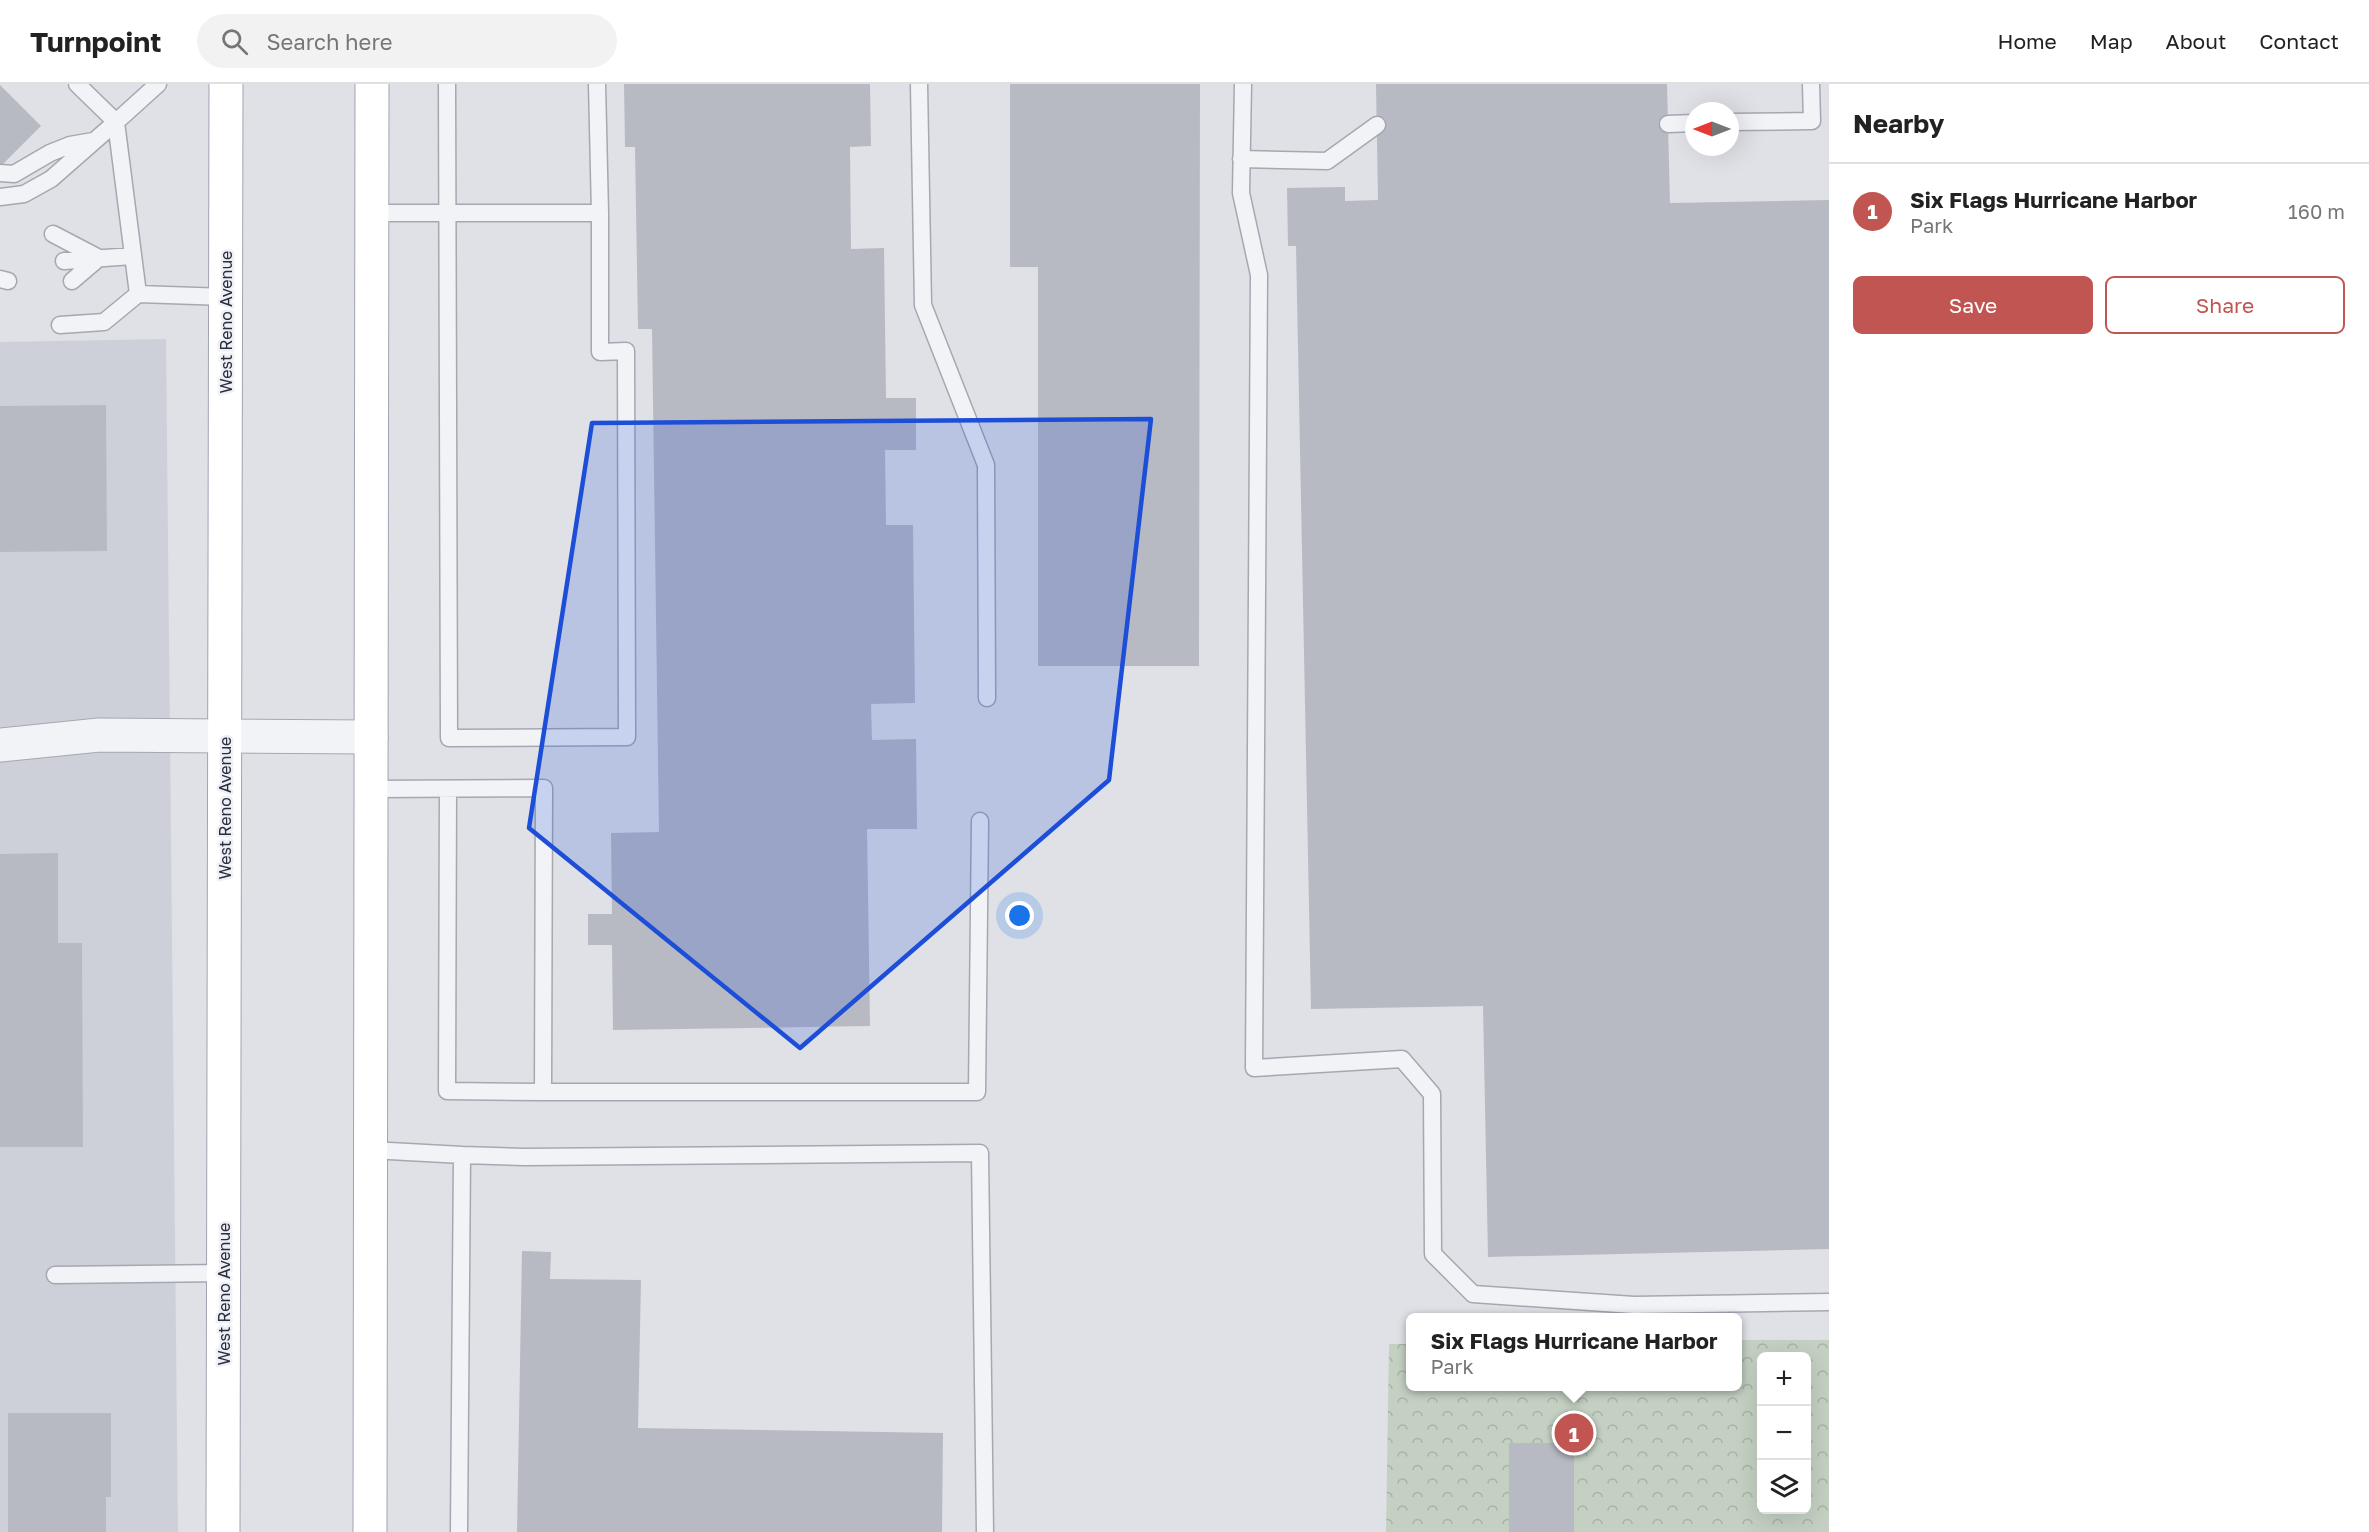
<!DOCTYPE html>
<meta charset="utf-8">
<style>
:root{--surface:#fff;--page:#f2f2f2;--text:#222;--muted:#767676;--line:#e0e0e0;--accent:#c05551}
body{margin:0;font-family:"Golos Text",sans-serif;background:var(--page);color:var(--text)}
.controls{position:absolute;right:18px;bottom:18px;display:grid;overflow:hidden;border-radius:9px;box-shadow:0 6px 24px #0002}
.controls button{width:54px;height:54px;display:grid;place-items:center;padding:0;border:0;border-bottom:2px solid var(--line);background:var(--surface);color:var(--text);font:30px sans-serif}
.compass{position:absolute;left:1685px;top:18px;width:54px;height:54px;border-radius:50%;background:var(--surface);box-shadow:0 6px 24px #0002;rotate:270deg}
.you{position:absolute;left:1020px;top:832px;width:21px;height:21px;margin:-15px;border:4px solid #fff;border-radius:50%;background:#1a73e8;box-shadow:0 0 0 9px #1a73e833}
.badge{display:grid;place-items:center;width:39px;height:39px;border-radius:50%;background:var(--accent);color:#fff;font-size:20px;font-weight:700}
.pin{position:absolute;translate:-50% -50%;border:3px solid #fff;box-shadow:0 2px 6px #0006}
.popup{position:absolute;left:1406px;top:1229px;width:336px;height:78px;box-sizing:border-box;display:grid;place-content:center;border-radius:9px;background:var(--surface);filter:drop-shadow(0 2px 4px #0005);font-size:20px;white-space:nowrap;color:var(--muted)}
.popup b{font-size:22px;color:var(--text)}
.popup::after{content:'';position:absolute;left:50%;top:100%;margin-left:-12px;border:12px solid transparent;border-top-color:var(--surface)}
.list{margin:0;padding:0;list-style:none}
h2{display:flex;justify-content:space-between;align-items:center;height:78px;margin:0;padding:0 24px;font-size:26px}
h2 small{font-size:20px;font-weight:400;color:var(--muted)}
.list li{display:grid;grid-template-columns:39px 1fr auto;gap:18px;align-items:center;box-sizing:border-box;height:96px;padding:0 24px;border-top:2px solid var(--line)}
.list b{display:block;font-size:22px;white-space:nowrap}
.list p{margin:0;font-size:20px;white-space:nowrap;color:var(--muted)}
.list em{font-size:20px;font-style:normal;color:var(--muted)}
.actions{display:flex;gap:12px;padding:18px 24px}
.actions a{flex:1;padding:14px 0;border:2px solid var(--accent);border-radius:9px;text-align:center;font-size:21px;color:var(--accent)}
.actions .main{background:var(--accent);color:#fff}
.icon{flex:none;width:33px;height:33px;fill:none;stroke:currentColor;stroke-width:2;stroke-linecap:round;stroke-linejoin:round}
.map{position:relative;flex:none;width:1829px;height:1448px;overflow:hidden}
header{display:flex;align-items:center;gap:36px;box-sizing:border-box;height:84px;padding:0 30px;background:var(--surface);border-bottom:2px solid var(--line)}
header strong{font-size:28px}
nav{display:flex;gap:33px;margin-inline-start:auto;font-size:21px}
.search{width:420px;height:54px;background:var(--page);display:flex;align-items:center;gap:15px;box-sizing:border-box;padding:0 21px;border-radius:33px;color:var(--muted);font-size:22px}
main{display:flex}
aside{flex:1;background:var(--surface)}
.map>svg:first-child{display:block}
.built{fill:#ced0d9}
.park{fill:url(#park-crowns);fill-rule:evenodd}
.building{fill:#b8bac3}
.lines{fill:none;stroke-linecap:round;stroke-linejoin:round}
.service-casing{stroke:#a6a7b1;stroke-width:19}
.minor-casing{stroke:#a6a7b1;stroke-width:35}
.primary-casing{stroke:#a0a4b2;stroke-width:35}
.service{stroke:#f2f3f6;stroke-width:16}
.minor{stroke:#f2f3f6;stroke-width:33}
.primary{stroke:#fff;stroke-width:33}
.marked{fill:#1d4ed8;fill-opacity:0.2;stroke:#1d4ed8;stroke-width:4.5;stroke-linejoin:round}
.labels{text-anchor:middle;stroke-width:5;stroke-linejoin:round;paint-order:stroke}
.street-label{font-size:16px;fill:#2a2d3d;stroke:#eff0f5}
</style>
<header>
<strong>Turnpoint</strong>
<div class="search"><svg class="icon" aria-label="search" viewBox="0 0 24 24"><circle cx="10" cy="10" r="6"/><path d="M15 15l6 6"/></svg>Search here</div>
<nav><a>Home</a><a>Map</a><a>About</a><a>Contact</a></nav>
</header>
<main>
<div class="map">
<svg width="1829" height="1448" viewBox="0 0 1829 1448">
<defs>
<pattern id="park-crowns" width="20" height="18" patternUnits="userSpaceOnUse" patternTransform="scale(1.5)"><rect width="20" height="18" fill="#c3d0c2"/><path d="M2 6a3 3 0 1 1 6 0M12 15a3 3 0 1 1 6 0" fill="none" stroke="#a8b3a8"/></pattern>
</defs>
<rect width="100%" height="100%" fill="#e0e1e7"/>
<path class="built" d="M166,255l12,1193h-178v-1190z"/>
<path class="park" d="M1738,1256h91v192h-443l3,-188h21v42h328zM1762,1272h44v154h-44z"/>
<path class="building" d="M624,0h246l1,62 -21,1 1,102 33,-1 2,150h30v52h-31l1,75h27l2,178 -44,1 1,36 44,-1 1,90h-50l3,197 -257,4 -1,-85h-24v-31h24l-1,-81 48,-1 -7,-503h-14l-3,-182h-10z
M1010,0h190l-1,582h-161v-399h-28z
M1376,0h291l3,119 159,-3v1049l-341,8 -5,-251 -172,3 -15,-763h-8l-1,-58 58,-1v14l33,-1z
M0,1l41,41 -38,38h-3z
M106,321l1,146 -107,1v-146z
M58,769v90h24l1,204h-83v-293z
M522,1167l29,1 -1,27 91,1 -3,148 305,5 -1,99h-425z
M8,1329h103v84h-5v35h-98z
M1509,1359h65v89h-65z"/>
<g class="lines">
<defs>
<path id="service" d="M158,0l-42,38 22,172 88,3
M447,0l2,654 178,-1 -1,-386 -26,1v-139
M919,0l4,221 63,160 1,233
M1243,0l-2,109 18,82 -5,793 148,-9 30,35 1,160 40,40 161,11 195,-3
M1730,38l82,-1 -1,-37
M1668,40l26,-1
M1241,75l86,2 50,-36
M0,89l14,1 36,-21 20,-8 23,-4
M0,113l24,-3 27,-15 65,-57 -39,-38
M372,129h228l-3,-129
M53,150l46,24 -27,23
M64,177l68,-5
M0,195l8,2
M60,241l44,-3 34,-28
M371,705l173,-1 -1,304h434l3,-271
M448,705l-1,302 96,1
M371,1066l91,5 -3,377
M462,1071l62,2 456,-4 5,379
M55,1191l169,-2"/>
<path id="minor" d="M0,661l99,-10 272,2"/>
<path id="primary" d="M223,1448l3,-1448
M370,1448l2,-1448"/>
</defs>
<use href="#service" class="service-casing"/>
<use href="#minor" class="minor-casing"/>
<use href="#primary" class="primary-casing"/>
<use href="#service" class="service"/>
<use href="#minor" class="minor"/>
<use href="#primary" class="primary"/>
</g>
<path class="marked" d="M1151,335l-42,361 -309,268 -271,-220 63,-405z"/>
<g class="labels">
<g class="street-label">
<text transform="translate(226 238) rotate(-90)" y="6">West Reno Avenue</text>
<text transform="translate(225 724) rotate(-90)" y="6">West Reno Avenue</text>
<text transform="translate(224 1210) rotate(-90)" y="6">West Reno Avenue</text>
</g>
</g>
</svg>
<div class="controls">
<button>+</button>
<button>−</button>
<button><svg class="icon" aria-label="layers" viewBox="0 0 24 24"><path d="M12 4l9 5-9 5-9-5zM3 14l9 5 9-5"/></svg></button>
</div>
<svg class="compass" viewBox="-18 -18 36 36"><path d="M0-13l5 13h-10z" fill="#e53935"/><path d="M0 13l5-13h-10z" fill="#767676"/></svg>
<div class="you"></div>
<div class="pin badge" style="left:1574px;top:1349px">1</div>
<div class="popup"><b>Six Flags Hurricane Harbor</b>Park</div>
</div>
<aside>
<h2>Nearby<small></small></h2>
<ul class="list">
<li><span class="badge">1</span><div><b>Six Flags Hurricane Harbor</b><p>Park</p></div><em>160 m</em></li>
</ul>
<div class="actions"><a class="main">Save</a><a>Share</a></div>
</aside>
</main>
